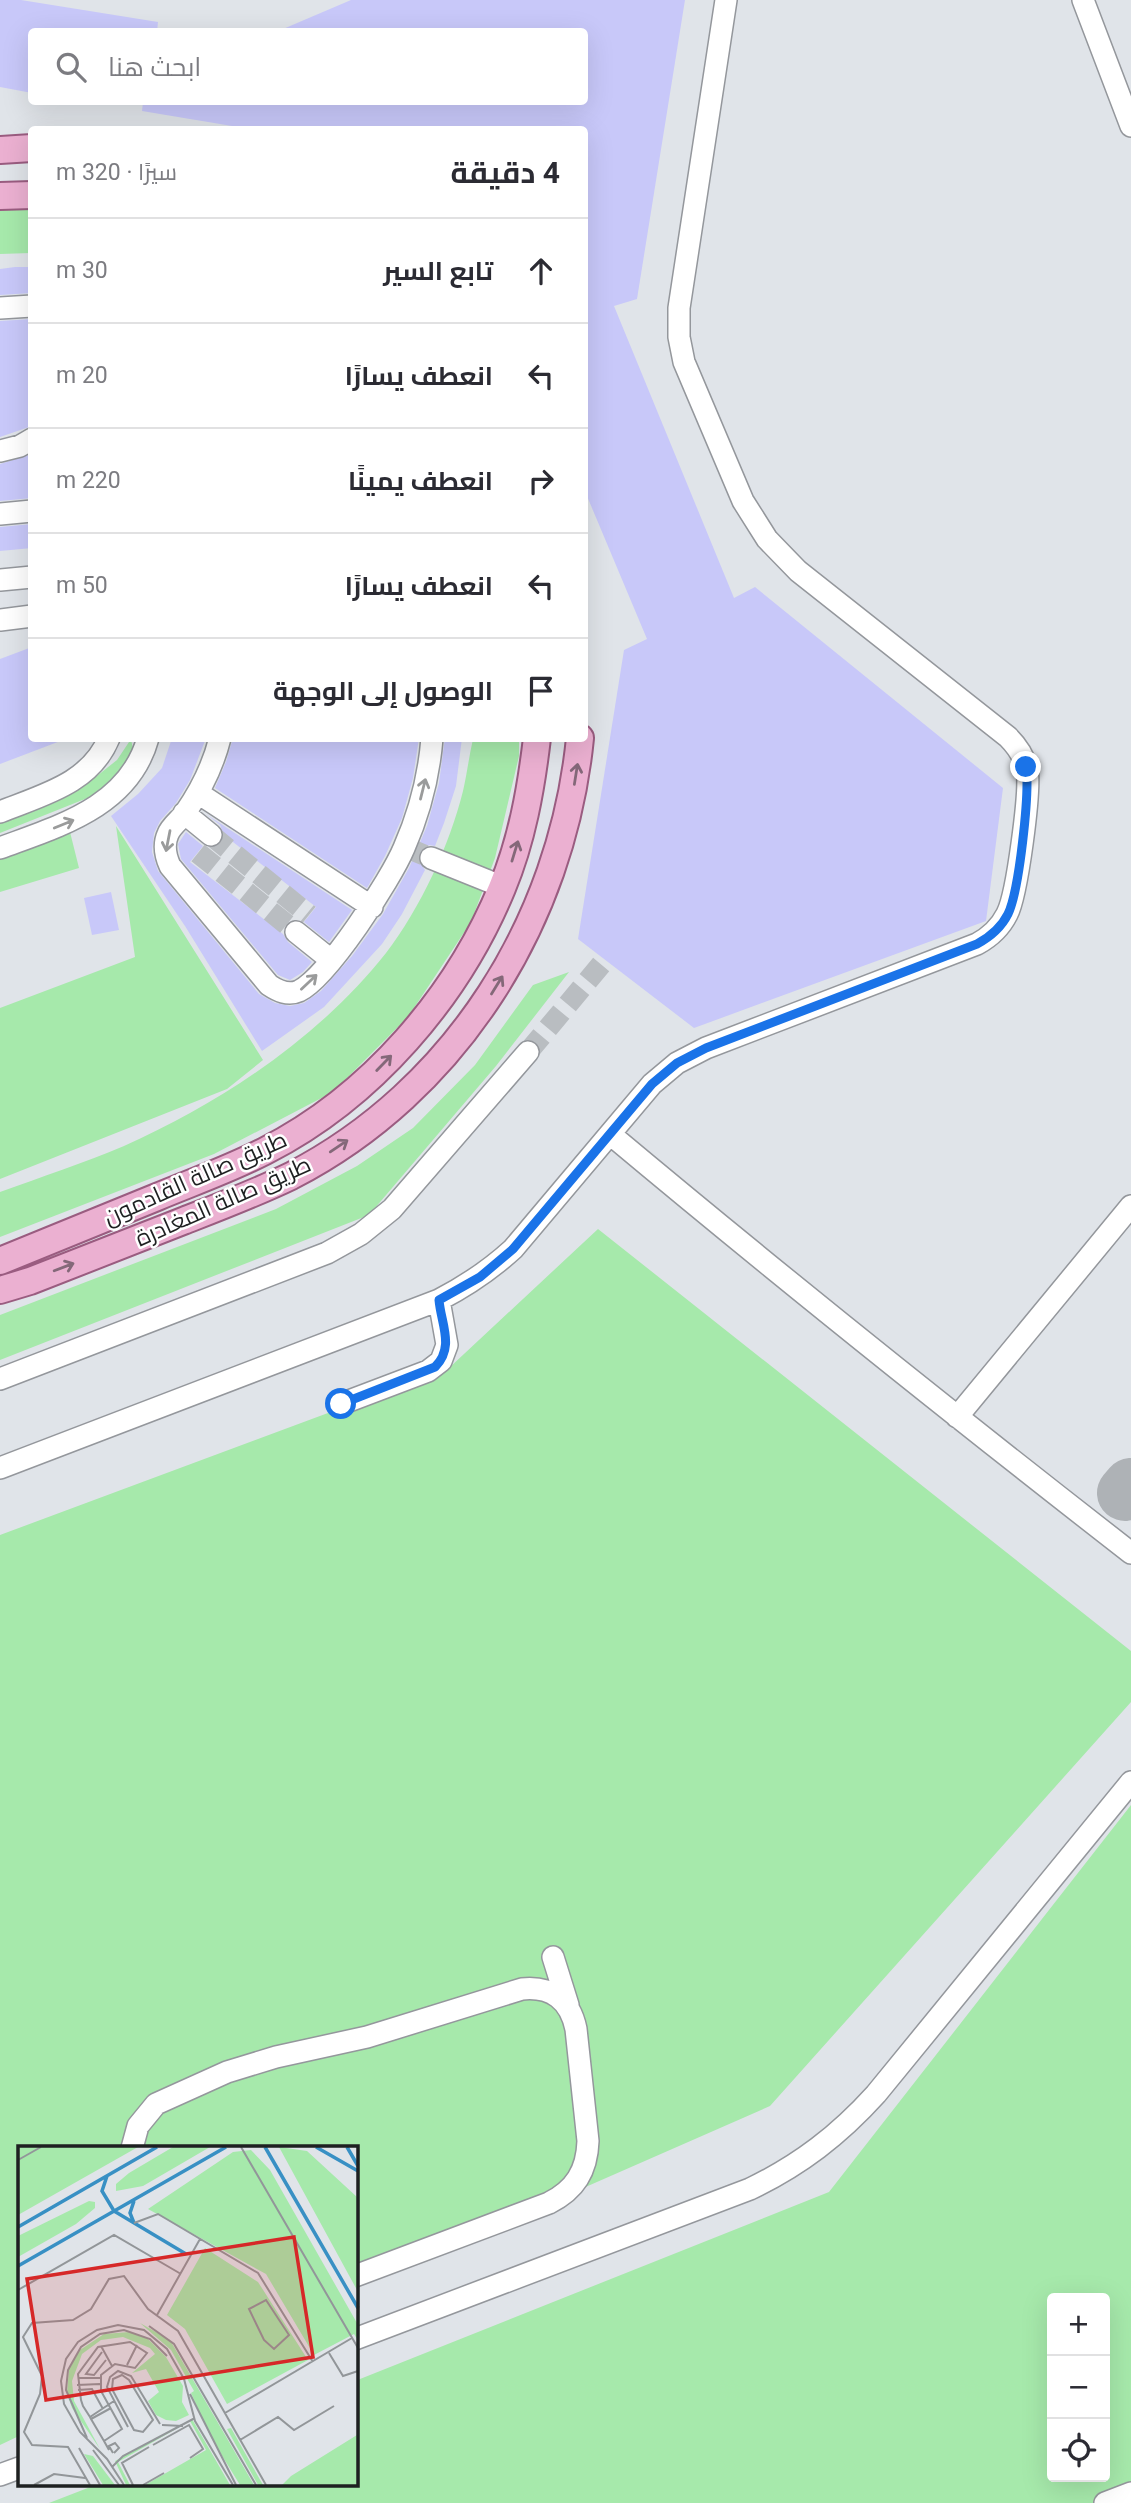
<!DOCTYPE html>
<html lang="ar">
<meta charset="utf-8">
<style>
:root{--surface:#fff;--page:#f7f7f7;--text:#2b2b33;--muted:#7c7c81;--line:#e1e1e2}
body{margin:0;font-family:Roboto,Cairo,sans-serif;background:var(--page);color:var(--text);direction:rtl}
.controls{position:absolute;right:21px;bottom:21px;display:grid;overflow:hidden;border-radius:7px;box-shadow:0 7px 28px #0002}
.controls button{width:63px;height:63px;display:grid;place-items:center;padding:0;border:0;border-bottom:2px solid var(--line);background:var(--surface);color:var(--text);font:35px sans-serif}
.stop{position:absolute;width:21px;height:21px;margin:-16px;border:5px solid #1a73e8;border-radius:50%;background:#fff}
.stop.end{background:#1a73e8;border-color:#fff;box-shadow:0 2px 7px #0008}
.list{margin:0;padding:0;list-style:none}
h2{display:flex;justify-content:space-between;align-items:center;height:91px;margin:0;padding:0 28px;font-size:30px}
h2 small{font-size:23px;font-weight:400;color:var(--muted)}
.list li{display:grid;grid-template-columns:46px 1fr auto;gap:21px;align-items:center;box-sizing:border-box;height:105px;padding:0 28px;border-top:2px solid var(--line)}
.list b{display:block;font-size:26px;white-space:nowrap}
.list em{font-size:23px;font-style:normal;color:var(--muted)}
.icon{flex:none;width:38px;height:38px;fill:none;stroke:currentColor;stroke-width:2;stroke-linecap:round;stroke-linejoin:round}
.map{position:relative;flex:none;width:1131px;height:2503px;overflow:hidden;direction:ltr}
.search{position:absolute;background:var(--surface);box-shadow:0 7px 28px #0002;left:28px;top:28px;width:560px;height:77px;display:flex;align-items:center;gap:18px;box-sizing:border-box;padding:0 24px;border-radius:7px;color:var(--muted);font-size:26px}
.panel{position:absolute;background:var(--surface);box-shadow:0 7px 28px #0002;left:28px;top:126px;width:560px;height:616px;border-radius:7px;direction:rtl}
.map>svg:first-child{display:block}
.green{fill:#a6e9ab;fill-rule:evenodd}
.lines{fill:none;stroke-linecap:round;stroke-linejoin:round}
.taxiway{stroke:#aeb2b6;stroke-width:56}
.building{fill:#c8c8f9}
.minor-tunnel{stroke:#b9bdc1;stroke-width:21;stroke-dasharray:21 10;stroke-linecap:butt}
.minor-casing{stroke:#94979c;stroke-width:24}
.major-casing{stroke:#9a5c80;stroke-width:30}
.minor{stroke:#fff;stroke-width:21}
.major{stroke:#ebb0d1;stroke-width:26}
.oneway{stroke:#846879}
.oneway2{stroke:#9a9b9b}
.route{stroke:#1a73e8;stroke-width:9}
.labels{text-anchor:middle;stroke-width:5;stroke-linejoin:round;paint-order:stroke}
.street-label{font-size:23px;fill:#1e2021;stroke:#fff}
.inset-river{fill:none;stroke:#3890c4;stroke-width:3.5}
.inset-road{fill:none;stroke:#929699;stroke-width:2}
.view{fill:#d62828;fill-opacity:0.15;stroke:#d62828;stroke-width:3.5}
.inset-edge{fill:none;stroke:#1e2021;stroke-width:3.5}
</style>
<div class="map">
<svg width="1131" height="2503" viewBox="0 0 1131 2503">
<rect width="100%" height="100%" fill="#e0e4e9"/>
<path class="green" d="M31,204v49l-31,1v-48z
M131,739l4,21 -30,31 -105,42v-14l83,-32 34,-27z
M473,739h46v17l-24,102 -24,64 -63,95 -75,75 -119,62 -214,83v-45c41,-15 84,-29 124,-46 97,-43 196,-109 262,-193 34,-44 64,-109 77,-162 4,-17 6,-35 10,-52z
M116,826l147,234 -36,29 -227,90v-171l135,-51z
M69,828l10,40 -79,24v-36z
M569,972l-73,94 -127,149 -369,145v-45l276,-106 81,-43 56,-38 62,-63 58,-80z
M598,1229l533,422v51l-361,404 -415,182v-140h-336v288l-19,9v-910l449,-167z
M1131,1805v698h-1082l49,-19h257v-103l474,-189zM1052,2298h53v179h-53z"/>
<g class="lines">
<path class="taxiway" d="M1125,1493l6,-7"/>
</g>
<path class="building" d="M0,0h21l137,22 -1,10h-125v61l-32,-6z
M351,0h334l-48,299 -23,7 120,292 21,-11 248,201 -17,133 -292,107 -116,-89 46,-289 23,-11 -63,-150v-359h-328l-114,-19 1,-9h441v-70h-308z
M15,267h17v26l-32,2v-26z
M32,319v107l-32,11v-116z
M32,454v44l-32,3v-37z
M32,524v24l-32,3v-24z
M32,647v91l31,2 -63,24v-105z
M172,738h34l-16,42 -14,23 -16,18 -6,12 -2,19 6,19 101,123 16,9 15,3 14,-3 17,-12 31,-35 31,-42 26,-46 18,-42 12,-43 6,-45h17l-6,48 -12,37 -9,23 -6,-1 -10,7 -1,8 7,10 -23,44 -20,30 -58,63 -62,44 -77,-125 -74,-110 27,-22 24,-26z
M233,738h186l-6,40 -11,40 -17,38 -18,32 -152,-100 11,-26z
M206,814l146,96 -23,32 -25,-20 12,-15 -92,-72 -4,-10z
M186,832l17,14 -13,16 93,72 5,8 24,20 -9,10 -13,8 -12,-5 -97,-116 -3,-15z
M111,892l8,38 -27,5 -8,-37z"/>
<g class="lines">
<path class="minor-tunnel" d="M211,835l98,80
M405,847l26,11
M198,853l98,79
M528,1052l77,-92"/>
<defs>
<path id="minor" d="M1083,0l48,126
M0,308l32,-2
M0,451l20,-5 12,-7
M0,514l32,-3
M0,580l32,-3
M0,620l32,-4
M220,738c-7,28 -19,52 -35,75 -5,7 -14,13 -17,21 -5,11 -3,21 2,32l99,119c9,6 19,11 30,6 29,-14 92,-112 105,-143 15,-34 25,-72 28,-110
M198,793l174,114
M0,812c42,-17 90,-28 109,-74
M184,813l27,22
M0,848c59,-22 129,-41 148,-110
M431,858l72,29
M296,932l35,28
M610,1134c171,143 345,282 521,419
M0,1379l327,-126 34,-19 31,-25 136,-157
M341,1404l87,-33 13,-10 6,-16 -8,-45
M957,1417l174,-211
M0,1468l439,-168c27,-14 51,-30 74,-51l139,-165 25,-21 29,-15 271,-104c13,-7 23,-16 30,-30 10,-19 24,-124 20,-145 -3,-13 -10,-23 -19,-32l-210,-166 -31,-32 -24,-38 -59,-139 -5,-25v-29l47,-308
M553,1957l15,48
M132,2148l6,-22 18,-22 71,-32 49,-15 91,-20 155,-48c30,-3 48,11 54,40l12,112c-1,30 -13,49 -39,62l-194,73
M355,2339l395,-150c50,-24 89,-54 126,-95l255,-312
M0,2475l19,-7
M1105,2503l26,-10"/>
<path id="major" d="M0,150l32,-2
M0,196l32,-1
M0,1261c52,-21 105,-43 157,-64 36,-15 73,-28 108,-46 106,-54 192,-154 237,-263 20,-48 29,-99 35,-150
M0,1290l30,-9c51,-20 102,-40 153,-60 36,-14 73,-28 108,-45 165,-85 271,-255 289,-438"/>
</defs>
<use href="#minor" class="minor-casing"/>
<use href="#major" class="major-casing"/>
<use href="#minor" class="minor"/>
<use href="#major" class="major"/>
</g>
<defs><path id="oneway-shaft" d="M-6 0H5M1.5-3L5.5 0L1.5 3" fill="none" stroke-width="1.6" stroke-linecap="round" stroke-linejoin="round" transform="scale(1.75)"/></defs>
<g class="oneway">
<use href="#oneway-shaft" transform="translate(576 774) rotate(-81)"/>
<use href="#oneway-shaft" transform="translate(515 851) rotate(-73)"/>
<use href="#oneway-shaft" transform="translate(497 985) rotate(-58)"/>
<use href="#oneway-shaft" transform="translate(384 1063) rotate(-46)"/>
<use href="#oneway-shaft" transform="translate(339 1146) rotate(-34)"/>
<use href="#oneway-shaft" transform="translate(64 1267) rotate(-21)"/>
</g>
<g class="oneway2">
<use href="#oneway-shaft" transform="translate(423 789) rotate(-76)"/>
<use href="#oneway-shaft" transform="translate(64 824) rotate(-22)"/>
<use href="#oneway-shaft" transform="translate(168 841) rotate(101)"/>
<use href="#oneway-shaft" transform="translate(309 982) rotate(-43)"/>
</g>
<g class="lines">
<path class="route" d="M341,1404l94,-37c20,-20 6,-43 4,-67l41,-23 33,-28 139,-165 25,-21 29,-15 271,-104c13,-7 24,-16 31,-30 11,-23 22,-121 18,-147"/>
</g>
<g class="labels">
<g class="street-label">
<text transform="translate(195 1178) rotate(-24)" y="8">طريق صالة القادمون</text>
<text transform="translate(223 1201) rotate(-24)" y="8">طريق صالة المغادرة</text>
</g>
</g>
<g transform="translate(18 2146)">
<rect width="340" height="340" fill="#e0e4e9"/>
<path d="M0,1h120l-120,68zM155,1h37l-67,39 -27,5v-7l13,-11zM261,1l28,4 50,46v93zM233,4l19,20 87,153v16l-3,-5 -40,21 -48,-81 -118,-65 85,-57zM71,55l6,1v6l-19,16 -58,33v-21zM187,102l53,34 50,78 -81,44 -42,-75 -18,-14zM122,177l30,17 84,145h-14l-30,-49 -19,-43 3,-2 -23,-41zM111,186l19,7 18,18 17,29 -1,16 7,13 -13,6 -10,-1 -10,-5 -8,-14 11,-9 -13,-23 -14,4 23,-19 -5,-6 -27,-11 -22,3 -19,14 -10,27 2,20 26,48 -28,-41 -5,-15 2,-24 11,-19 24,-16zM174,273l38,66h-85l61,-35 -16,-29 -72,41 12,23h-4l-11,-24zM213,282l32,57h-5l-31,-56zM339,289v50h-75l9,-9zM66,308l9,2 22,29h-12z" fill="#a6e9ab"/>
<path class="inset-river" d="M247,1l93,161M298,1l42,24M329,1l11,19M89,30l-5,15 12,20 72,43M116,55l-4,12 4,10M0,81l139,-80M0,120l208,-119"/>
<path class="inset-road" d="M223,1l117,201M0,14l23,-13M116,77l24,-9 100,59 55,89M0,144l96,-55 67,39M248,154l23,35 -15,14 -10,-9 -15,-31zM139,169l43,-76M131,180l25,18 82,141M83,200l11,20M84,206l-16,22 8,1 12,-15M311,207l14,23 15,-5M109,219l10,-20M104,229l7,5 24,40 -10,12 -9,-2 -22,-41 1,-10zM60,232h22M59,239l23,-1M60,244l14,-1 11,20M172,248l46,91M207,267l127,-75M72,271l24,-16M73,273l20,-11M144,279l21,1M110,281l-21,-40 3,-10 8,-6 13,5 29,48M69,292l-21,-48 2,-20 13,-23 19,-13 24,-4 26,9 17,17M222,294l38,-23 16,13 40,-24M86,295l18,-12 -21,-38v-16l14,-11 20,4 12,-15 -17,-11 -32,5 -20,27 3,26 2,6 7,11 1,2 13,22 5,9M135,299l36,-20 14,24 -13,9M61,302l21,37M75,304l26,35M95,307l-4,-7 6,-3 4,5 -5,5M94,321l11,-11 72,-38M16,339l20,-11 31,4M72,339l-22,-38 -36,-2 -8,-13 16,-38 2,-18 -19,-39 9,-14 41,-3 18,-11 18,-30 15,-3 24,33 30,22 88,154M106,339l-17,-26 -27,-27 -16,-28 -3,-23 5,-22 12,-17 19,-12 21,-5 26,5 23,19 17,30 11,42 38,64M115,339l-11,-22 27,-16M125,339l21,-12"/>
<path class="view" d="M276,91l19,120 -267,43 -19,-121z"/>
<rect width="340" height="340" class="inset-edge"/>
</g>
</svg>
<div class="controls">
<button>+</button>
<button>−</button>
<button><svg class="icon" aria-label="locate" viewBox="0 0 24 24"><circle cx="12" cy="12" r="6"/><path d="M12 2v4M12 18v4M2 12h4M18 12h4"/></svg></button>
</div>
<div class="stop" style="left:341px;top:1404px"></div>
<div class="stop end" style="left:1026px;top:767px"></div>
<div class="search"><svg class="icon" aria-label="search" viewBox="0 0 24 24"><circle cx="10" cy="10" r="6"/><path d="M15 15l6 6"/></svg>ابحث هنا</div>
<section class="panel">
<h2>4 دقيقة<small>سيرًا · 320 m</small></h2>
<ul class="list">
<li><svg class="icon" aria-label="ahead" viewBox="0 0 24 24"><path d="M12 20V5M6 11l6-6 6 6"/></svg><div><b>تابع السير</b></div><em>30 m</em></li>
<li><svg class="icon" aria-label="left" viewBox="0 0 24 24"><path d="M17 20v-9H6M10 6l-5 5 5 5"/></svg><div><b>انعطف يسارًا</b></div><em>20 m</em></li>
<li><svg class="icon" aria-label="right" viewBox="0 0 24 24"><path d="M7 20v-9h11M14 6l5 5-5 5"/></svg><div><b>انعطف يمينًا</b></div><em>220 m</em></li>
<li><svg class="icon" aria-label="left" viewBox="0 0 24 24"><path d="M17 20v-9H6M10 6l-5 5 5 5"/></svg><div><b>انعطف يسارًا</b></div><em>50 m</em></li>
<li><svg class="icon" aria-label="arrive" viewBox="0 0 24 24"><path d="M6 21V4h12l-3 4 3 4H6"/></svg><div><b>الوصول إلى الوجهة</b></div></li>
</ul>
</section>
</div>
